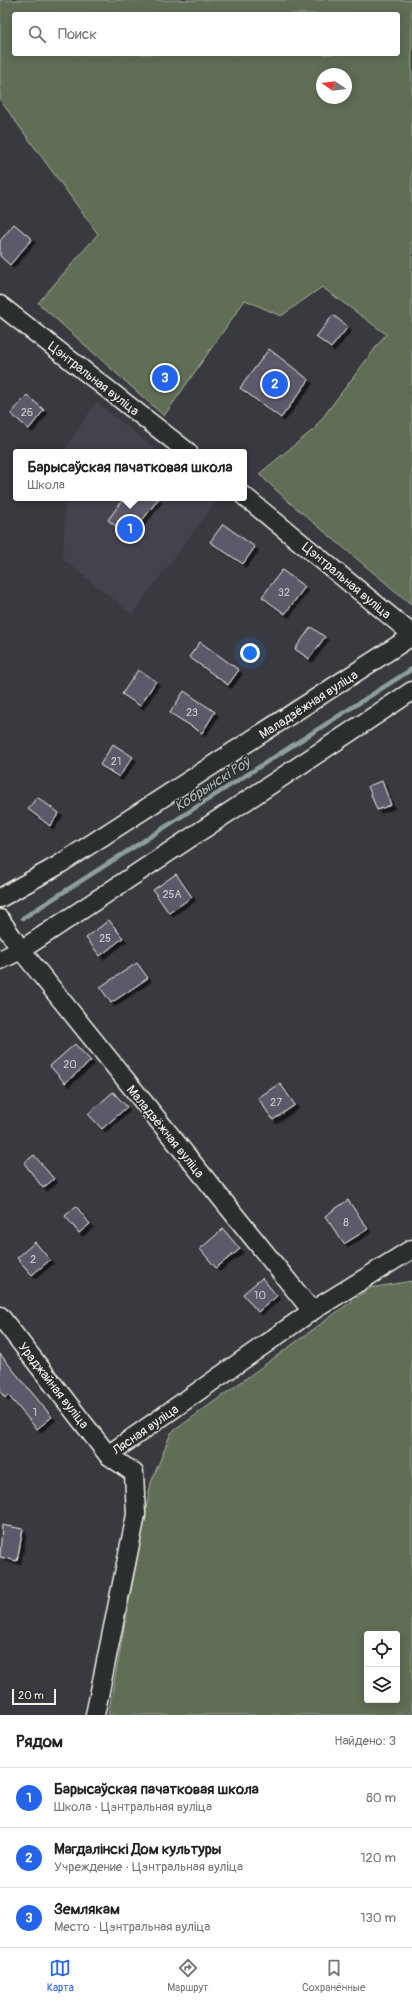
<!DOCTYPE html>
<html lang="ru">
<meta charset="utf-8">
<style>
:root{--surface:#fff;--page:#f2f2f2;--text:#222;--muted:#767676;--line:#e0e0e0;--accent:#2563eb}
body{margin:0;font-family:Pangolin,sans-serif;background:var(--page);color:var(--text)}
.controls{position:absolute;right:12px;bottom:12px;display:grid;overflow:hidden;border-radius:4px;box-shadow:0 2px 10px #0003}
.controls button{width:36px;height:36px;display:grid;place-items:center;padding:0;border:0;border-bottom:1px solid var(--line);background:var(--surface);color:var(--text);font:20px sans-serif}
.compass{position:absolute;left:316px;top:68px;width:36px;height:36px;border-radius:50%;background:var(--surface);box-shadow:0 2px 10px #0003;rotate:283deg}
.scale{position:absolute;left:12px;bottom:10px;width:44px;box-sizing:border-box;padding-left:4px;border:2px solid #f4f1e8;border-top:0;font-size:11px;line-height:14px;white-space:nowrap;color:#f4f1e8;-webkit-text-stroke:3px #2a2d2e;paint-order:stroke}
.you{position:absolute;left:250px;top:653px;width:14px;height:14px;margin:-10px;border:3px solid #fff;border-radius:50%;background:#1a73e8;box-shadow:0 0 0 6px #1a73e833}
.badge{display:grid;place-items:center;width:26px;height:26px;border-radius:50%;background:var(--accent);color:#fff;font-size:13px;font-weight:700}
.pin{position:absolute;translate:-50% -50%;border:2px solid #fff;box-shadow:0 1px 4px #0006}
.popup{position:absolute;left:13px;top:449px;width:234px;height:52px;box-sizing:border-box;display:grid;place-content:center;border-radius:4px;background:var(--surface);filter:drop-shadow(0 1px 3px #0005);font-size:13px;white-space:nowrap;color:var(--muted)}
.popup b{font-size:15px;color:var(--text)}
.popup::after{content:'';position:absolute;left:50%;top:100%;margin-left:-8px;border:8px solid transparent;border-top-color:var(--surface)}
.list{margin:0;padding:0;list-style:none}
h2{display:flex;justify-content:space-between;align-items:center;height:52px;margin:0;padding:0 16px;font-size:17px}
h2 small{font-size:13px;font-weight:400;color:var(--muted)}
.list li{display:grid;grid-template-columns:26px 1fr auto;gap:12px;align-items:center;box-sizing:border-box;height:60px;padding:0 16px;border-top:1px solid var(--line)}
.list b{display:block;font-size:15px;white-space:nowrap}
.list p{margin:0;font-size:13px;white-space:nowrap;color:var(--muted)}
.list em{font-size:13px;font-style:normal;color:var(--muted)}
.icon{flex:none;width:22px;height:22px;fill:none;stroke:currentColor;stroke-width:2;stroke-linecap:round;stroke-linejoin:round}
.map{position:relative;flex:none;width:412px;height:1715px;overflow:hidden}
.search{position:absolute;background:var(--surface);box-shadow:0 2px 10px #0003;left:12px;right:12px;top:12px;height:44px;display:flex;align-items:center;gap:10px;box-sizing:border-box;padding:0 14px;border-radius:4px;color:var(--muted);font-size:15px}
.sheet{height:232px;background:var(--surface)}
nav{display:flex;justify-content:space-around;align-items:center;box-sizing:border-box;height:56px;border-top:1px solid var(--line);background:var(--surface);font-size:11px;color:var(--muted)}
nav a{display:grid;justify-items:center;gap:2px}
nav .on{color:var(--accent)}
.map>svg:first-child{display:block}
.built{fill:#44434d}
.green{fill:#616e56;stroke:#aab09f;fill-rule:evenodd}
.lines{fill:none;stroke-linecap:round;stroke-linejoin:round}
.stream{stroke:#8d9e9d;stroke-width:4.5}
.building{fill:#5d596b;stroke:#f4f1e8;filter:url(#shadow)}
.minor-casing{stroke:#f4f1e8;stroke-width:21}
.minor{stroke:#2a2d2e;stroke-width:18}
.labels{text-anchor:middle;stroke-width:3;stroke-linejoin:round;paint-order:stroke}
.number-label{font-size:11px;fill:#cecbc9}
.street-label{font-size:13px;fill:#f4f1e8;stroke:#2a2d2e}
.water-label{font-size:14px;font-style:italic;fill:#afbab6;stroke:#2a2d2e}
</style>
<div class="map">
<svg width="412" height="1715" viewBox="0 0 412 1715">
<defs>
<filter id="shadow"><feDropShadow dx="3.5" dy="3.5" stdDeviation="0" flood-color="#0009"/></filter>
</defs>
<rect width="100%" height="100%" fill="#393a40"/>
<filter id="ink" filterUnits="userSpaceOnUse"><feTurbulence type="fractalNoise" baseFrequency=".025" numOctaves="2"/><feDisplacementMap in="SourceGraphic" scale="8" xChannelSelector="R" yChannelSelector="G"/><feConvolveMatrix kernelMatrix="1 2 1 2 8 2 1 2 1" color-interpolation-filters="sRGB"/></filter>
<g filter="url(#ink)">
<path class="built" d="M96,402l63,50h-91v-7z
M66,498h150l2,1 -86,115 -69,-55z"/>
<path class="green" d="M0,0h412v605l-123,-103 -30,-28 55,-45 72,-95 -64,-47 -41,29 -36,-16 -81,116 -126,-113 60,-69 -98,-134zM14,14h384v40h-384zM322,74h24v24h-24z
M412,1281v434h-304l43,-232 20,-50 199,-145zM367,1634h30v66h-30z"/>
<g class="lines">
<path class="stream" d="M23,918l389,-249"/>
</g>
<path class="building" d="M14,224l18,15 -22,26 -10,-9v-15z
M333,315l15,12 -17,21 -15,-11z
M269,349l40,31 -28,38 -41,-30z
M27,395l17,15 -15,19 -18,-15z
M124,498h35l-29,39 -22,-17z
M223,524l32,23 -12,17 -33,-22z
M282,570l23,17 -20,27 -23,-17z
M311,627l14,10 -16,22 -14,-10z
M200,642l39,28 -11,15 -39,-28z
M138,670l18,11 -16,25 -18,-12z
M184,691l31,21 -13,21 -32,-20z
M113,744l20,13 -14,20 -19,-12z
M382,781l9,24 -14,5 -9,-24z
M37,797l22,16 -9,13 -22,-17z
M176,874l16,23 -23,16 -16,-23z
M109,920l14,18 -23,18 -14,-18z
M137,963l11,15 -37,25 -11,-16z
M75,1044l16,17 -26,22 -15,-17z
M280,1083l15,22 -22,15 -15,-22z
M113,1092l14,15 -25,22 -14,-15z
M34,1155l20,24 -11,9 -19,-25z
M348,1200l20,29 -24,15 -19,-28z
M76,1206l14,18 -11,9 -14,-17z
M223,1229l17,20 -24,19 -16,-19z
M35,1242l15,18 -18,15 -15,-17z
M262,1278l15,18 -19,16 -15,-18z
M0,1354l52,63 -15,12 -29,-34 -3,3 -5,-7z
M2,1525l21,4 -6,32 -17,-4z"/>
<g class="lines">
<defs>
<path id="minor" d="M0,305l188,147
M244,496l168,138
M0,898l57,-32 355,-230
M0,919l21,31 291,361
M0,960l21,-10 391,-259
M0,1316l108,139
M95,1715l41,-200 -2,-42 -26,-18 204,-144 100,-62"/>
</defs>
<use href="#minor" class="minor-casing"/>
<use href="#minor" class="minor"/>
</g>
</g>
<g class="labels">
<g class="number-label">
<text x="27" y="416">26</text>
<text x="284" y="596">32</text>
<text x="192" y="716">23</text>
<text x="116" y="765">21</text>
<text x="172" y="898">25А</text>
<text x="105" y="942">25</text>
<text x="70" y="1068">20</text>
<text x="276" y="1106">27</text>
<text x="346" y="1226">8</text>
<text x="33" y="1263">2</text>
<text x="260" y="1299">10</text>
<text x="35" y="1416">1</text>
</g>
<g class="street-label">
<text transform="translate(94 378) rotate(38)" y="5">Цэнтральная вуліца</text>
<text transform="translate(347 580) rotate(40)" y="5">Цэнтральная вуліца</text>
<text transform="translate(308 704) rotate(-33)" y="5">Маладзёжная вуліца</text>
<text transform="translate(166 1131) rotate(51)" y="5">Маладзёжная вуліца</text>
<text transform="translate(54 1385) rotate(52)" y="5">Ураджайная вуліца</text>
<text transform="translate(145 1429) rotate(-35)" y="5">Лясная вуліца</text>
</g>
<g class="water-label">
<text transform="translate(212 784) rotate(-33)" y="5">Кобрынскі Роў</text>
</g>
</g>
</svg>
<div class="controls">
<button><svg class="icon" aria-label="locate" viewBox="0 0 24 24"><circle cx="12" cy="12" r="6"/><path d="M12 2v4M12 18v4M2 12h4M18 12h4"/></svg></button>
<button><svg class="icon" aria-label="layers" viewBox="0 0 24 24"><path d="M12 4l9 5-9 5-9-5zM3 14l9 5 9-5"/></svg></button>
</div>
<svg class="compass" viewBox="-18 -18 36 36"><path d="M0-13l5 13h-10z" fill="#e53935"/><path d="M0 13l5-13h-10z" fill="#767676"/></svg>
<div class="scale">20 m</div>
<div class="you"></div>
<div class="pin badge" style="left:130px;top:529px">1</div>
<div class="popup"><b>Барысаўская пачатковая школа</b>Школа</div>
<div class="pin badge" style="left:275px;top:384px">2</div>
<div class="pin badge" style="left:165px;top:378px">3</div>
<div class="search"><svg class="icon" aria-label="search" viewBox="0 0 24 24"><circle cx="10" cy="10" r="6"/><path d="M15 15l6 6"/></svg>Поиск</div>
</div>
<section class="sheet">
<h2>Рядом<small>Найдено: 3</small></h2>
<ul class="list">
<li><span class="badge">1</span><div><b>Барысаўская пачатковая школа</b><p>Школа · Цэнтральная вуліца</p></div><em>80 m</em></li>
<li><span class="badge">2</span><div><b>Магдалінскі Дом культуры</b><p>Учреждение · Цэнтральная вуліца</p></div><em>120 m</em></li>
<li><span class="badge">3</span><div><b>Землякам</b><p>Место · Цэнтральная вуліца</p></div><em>130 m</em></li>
</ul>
</section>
<nav>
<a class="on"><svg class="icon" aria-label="map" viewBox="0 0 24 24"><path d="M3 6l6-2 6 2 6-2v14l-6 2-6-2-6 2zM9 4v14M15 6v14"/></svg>Карта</a>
<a><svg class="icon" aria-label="directions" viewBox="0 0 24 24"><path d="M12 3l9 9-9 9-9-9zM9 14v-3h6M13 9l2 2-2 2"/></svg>Маршрут</a>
<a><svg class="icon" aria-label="saved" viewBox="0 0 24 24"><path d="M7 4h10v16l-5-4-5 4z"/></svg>Сохранённые</a>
</nav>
